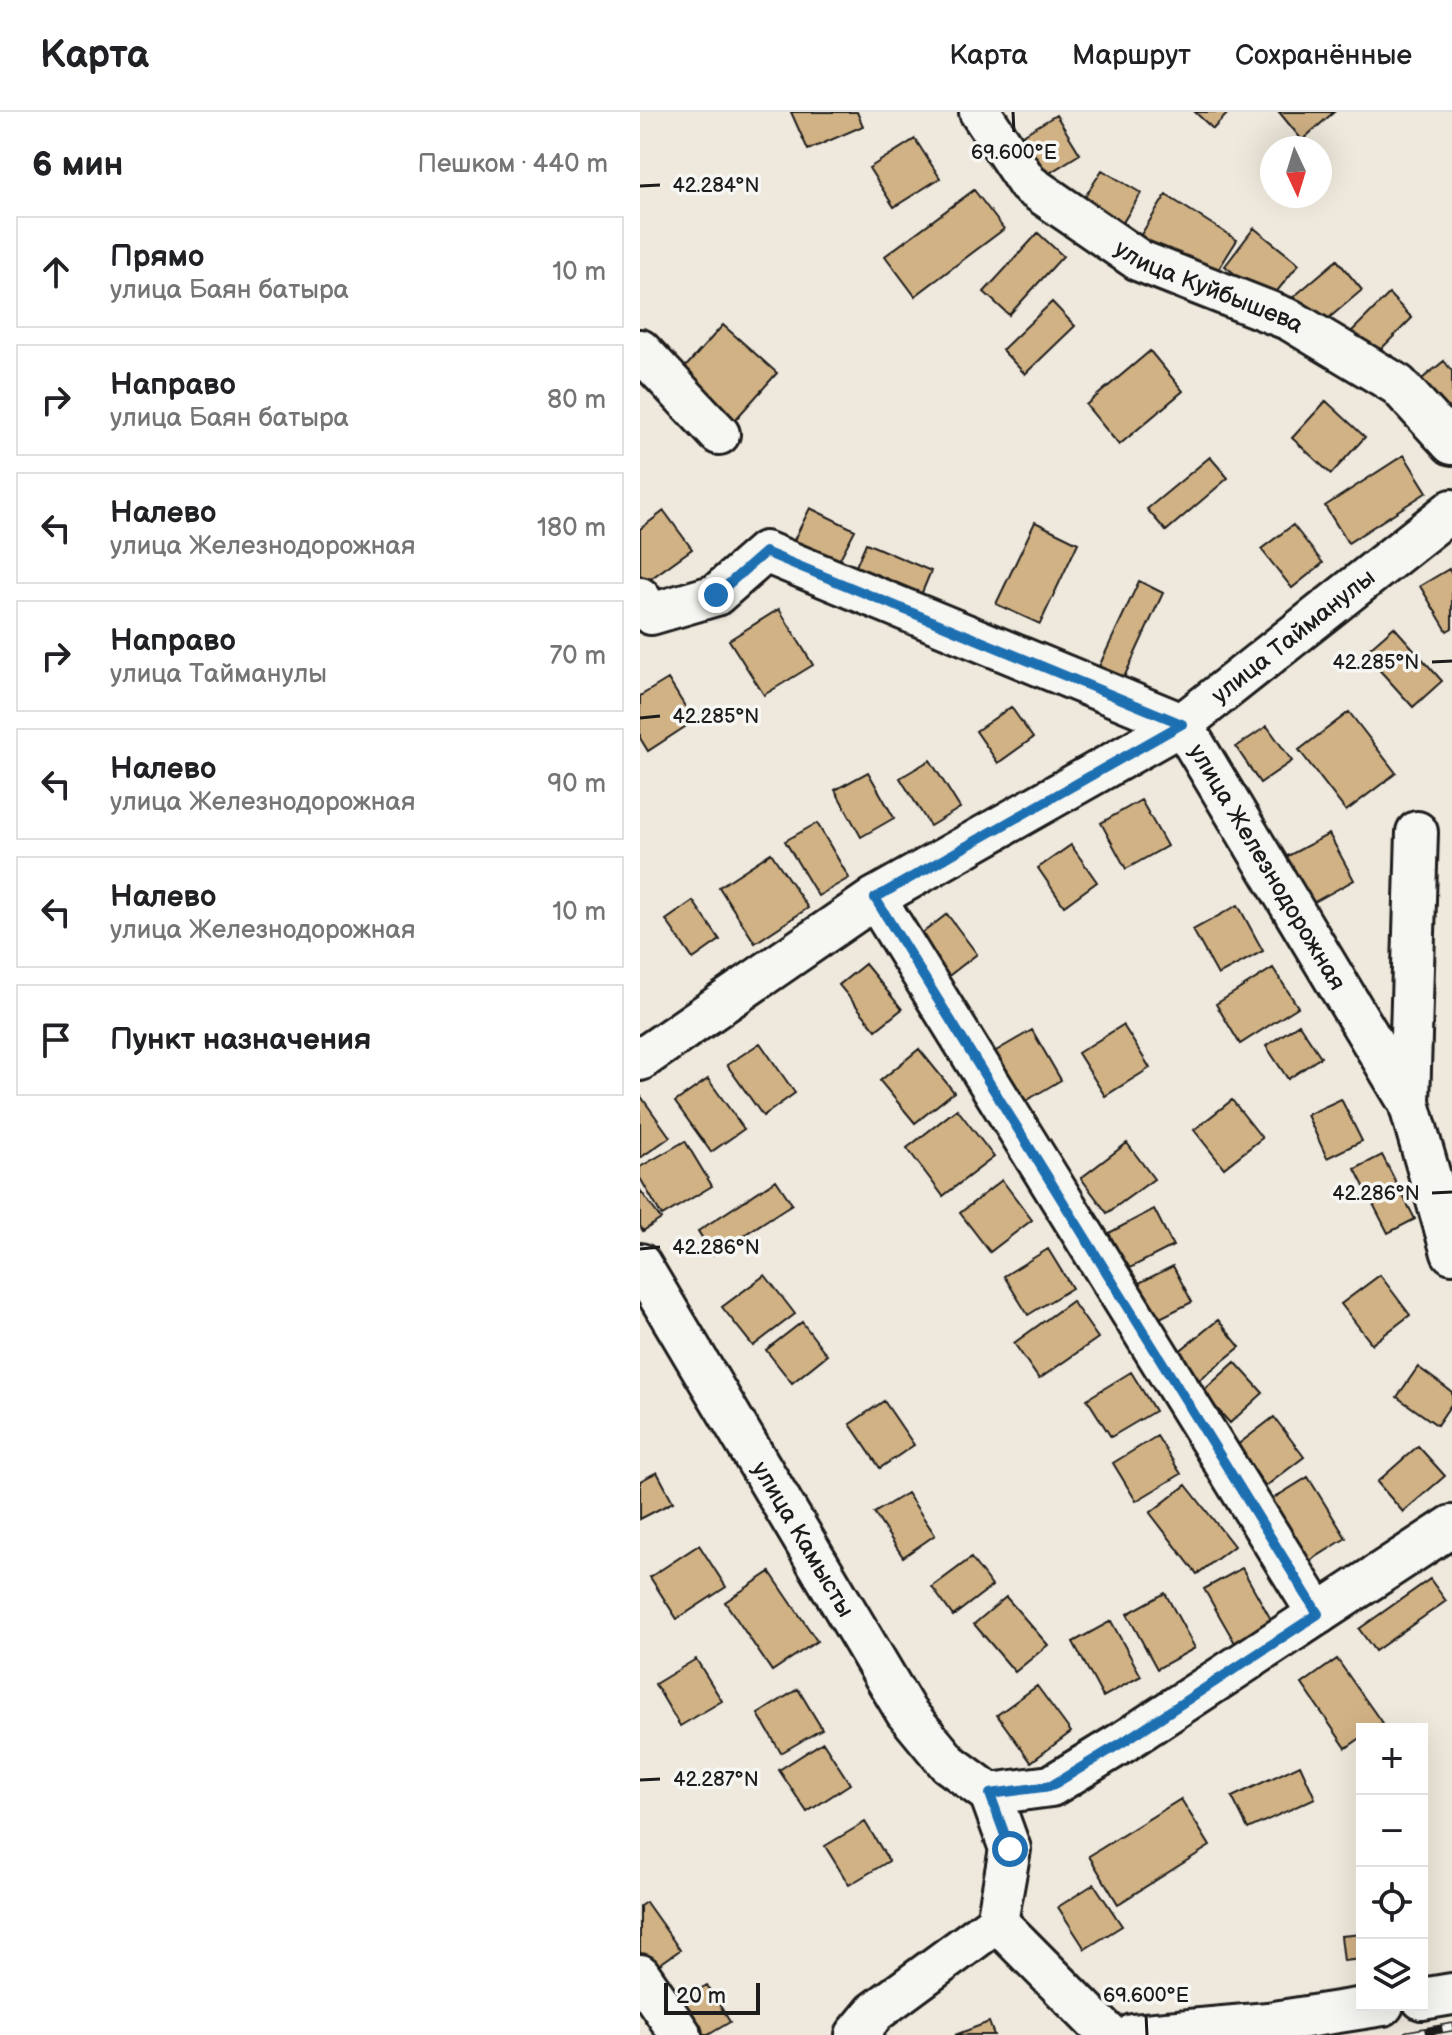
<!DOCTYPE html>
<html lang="ru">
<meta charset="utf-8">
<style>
:root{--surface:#fff;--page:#f6f6f6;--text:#202124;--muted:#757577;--line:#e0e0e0}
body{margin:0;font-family:"Balsamiq Sans",sans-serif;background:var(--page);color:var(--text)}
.controls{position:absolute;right:24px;bottom:24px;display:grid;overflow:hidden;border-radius:0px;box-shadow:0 8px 32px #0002}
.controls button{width:72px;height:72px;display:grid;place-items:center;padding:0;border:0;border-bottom:2px solid var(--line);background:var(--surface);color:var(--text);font:40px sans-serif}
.compass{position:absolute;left:620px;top:24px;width:72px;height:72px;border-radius:50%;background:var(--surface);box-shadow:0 8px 32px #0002;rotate:176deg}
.scale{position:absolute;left:24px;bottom:20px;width:96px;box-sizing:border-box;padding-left:8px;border:4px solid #1c1c1c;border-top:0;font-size:22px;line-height:28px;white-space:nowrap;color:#1c1c1c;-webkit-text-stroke:6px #f6f6f2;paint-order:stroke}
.stop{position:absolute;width:24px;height:24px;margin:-18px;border:6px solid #1f6fb2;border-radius:50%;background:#fff}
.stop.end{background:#1f6fb2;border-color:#fff;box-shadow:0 2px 8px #0008}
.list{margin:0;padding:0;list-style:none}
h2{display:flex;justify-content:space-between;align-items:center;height:104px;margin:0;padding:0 32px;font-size:34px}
h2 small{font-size:26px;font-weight:400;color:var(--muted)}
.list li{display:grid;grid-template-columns:52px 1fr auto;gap:24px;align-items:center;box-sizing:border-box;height:112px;margin:0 16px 16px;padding:0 16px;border:2px solid var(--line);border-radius:0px}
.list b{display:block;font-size:30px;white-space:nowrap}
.list p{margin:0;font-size:26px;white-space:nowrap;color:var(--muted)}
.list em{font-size:26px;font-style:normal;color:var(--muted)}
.icon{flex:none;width:44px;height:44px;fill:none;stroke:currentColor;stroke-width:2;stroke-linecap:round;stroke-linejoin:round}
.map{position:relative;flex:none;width:812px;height:1923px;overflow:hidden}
header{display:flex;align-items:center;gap:48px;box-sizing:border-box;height:112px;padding:0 40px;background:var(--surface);border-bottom:2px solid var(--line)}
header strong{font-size:38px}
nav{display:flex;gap:44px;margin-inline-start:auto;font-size:28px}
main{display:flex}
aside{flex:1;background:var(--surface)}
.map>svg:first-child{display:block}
.building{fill:#d1b285;stroke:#1c1c1c;stroke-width:2}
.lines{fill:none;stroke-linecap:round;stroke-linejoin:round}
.minor-casing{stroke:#1c1c1c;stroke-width:46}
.minor{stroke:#f6f6f2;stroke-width:40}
.rail-casing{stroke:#1c1c1c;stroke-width:9}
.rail{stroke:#f6f6f2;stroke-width:6;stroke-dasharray:18;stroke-linecap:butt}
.route{stroke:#1f6fb2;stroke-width:10}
.ticks{fill:none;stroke:#1c1c1c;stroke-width:3}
.labels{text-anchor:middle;stroke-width:7;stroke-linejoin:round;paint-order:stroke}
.street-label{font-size:24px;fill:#1c1c1c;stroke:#f6f6f2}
.ticks-label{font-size:20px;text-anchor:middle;fill:#1c1c1c;stroke:#f6f6f2;stroke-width:7;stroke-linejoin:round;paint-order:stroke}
</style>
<header>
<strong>Карта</strong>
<nav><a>Карта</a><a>Маршрут</a><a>Сохранённые</a></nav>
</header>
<main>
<aside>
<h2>6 мин<small>Пешком · 440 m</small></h2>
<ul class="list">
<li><svg class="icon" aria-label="ahead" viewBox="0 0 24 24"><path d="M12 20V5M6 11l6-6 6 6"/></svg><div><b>Прямо</b><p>улица Баян батыра</p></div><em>10 m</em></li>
<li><svg class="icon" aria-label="right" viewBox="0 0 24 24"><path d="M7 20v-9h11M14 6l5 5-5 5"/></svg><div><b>Направо</b><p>улица Баян батыра</p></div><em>80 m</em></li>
<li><svg class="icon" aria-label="left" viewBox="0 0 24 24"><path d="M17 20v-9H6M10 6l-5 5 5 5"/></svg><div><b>Налево</b><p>улица Железнодорожная</p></div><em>180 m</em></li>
<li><svg class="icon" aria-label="right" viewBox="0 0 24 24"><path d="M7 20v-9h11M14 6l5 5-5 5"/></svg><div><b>Направо</b><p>улица Тайманулы</p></div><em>70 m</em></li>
<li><svg class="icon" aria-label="left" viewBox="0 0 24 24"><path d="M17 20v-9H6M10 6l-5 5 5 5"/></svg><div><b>Налево</b><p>улица Железнодорожная</p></div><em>90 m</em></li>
<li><svg class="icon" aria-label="left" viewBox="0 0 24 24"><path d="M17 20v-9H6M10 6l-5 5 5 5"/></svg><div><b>Налево</b><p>улица Железнодорожная</p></div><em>10 m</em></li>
<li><svg class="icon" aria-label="arrive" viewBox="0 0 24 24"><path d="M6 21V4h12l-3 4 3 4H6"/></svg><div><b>Пункт назначения</b></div></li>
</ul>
</aside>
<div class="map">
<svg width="812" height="1923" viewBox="0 0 812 1923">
<rect width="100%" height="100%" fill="#efe8dc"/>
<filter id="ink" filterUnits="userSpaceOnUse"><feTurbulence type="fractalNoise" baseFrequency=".0125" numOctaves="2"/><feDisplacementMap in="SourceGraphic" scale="16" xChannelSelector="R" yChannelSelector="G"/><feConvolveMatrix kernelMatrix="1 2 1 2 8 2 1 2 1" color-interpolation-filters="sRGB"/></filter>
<g filter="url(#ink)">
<path class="building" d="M151,0h66l6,14 -55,24z
M555,0h34l-16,17z
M639,0h55l-32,28z
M416,3l24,39 -45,28 -24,-40z
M275,27l25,39 -46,29 -25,-39z
M462,58l39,23 -24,39 -39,-24z
M334,78l30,39 -89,67 -30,-40z
M526,83l71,45 -29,46 -71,-45z
M614,116l45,36 -30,37 -44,-35z
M398,121l25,23 -54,59 -25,-23z
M697,148l25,30 -46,39 -25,-30z
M749,182l23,24 -39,39 -24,-23z
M412,190l23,24 -50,48 -23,-24z
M83,213l54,48 -42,47 -54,-48z
M510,239l33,40 -64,54 -33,-40z
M804,249l8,10v56l-35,-44z
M686,289l39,36 -34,37 -39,-36z
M764,343l23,37 -79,51 -23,-37z
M570,345l18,21 -62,53 -19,-22z
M170,396l45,22 -21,40 -44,-22z
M24,399l28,38 -46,33 -6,-8v-45z
M395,410l43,21 -38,81 -44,-20z
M653,413l30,38 -31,25 -31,-39z
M226,431l65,28 -15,36 -66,-27z
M809,457l3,6v53l-5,3 -27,-45z
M499,469l24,12 -43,93 -25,-11z
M139,497l34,56 -49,30 -35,-55z
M754,515l48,54 -29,26 -49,-54z
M28,567l26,42 -46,30 -8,-13v-42z
M371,595l22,31 -35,25 -22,-32z
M709,600l47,61 -50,38 -47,-61z
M627,614l25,35 -32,22 -24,-36z
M290,648l30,48 -30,18 -30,-48z
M228,660l26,46 -33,19 -26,-47z
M501,688l26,46 -41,23 -25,-46z
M177,711l32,55 -31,18 -33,-55z
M689,722l25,46 -45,25 -25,-47z
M431,733l26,37 -33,24 -26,-38z
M131,741l37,55 -53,35 -36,-56z
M53,789l27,39 -27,19 -27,-39z
M598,793l25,46 -45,24 -25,-45z
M307,802l30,40 -31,24 -30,-40z
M225,852l37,45 -26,21 -37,-45z
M633,856l25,39 -58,37 -24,-40z
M659,912l22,33 -33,22 -22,-33z
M483,913l27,43 -45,28 -27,-43z
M392,918l29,50 -42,25 -30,-50z
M120,931l35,50 -32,23 -36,-51z
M279,937l35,43 -39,31 -35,-42z
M68,967l36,50 -33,23 -36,-50z
M0,983l30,42 -30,21z
M701,987l21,42 -35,17 -20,-43z
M592,988l30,38 -38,30 -30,-38z
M317,997l37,48 -51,39 -36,-48z
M45,1029l27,45 -50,30 -22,-38v-11z
M487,1031l27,36 -47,34 -26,-35z
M742,1043l33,64 -27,14 -33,-64z
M136,1068l16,24 -79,51 -15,-24z
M362,1068l30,40 -42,32 -30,-39z
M0,1078l21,29 -18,12 -3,-5z
M514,1097l19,37 -45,23 -19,-36z
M408,1137l24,39 -44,27 -24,-39z
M533,1154l19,36 -46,23 -19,-36z
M125,1163l30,39 -42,32 -31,-39z
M740,1163l30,40 -38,29 -31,-40z
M432,1189l26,37 -59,41 -25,-36z
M578,1208l22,27 -46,37 -22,-27z
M162,1210l25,33 -35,28 -26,-33z
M595,1250l28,31 -33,30 -28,-31z
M778,1255l34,25v11l-15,22 -40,-28z
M491,1260l24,39 -44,26 -24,-38z
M244,1289l30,44 -34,23 -30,-44z
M634,1305l30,40 -38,29 -30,-40z
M517,1324l24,38 -45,27 -23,-38z
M778,1334l27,30 -42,36 -26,-30z
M17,1360l16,30 -33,17v-38z
M668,1365l38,61 -41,26 -39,-61z
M546,1373l48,61 -37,28 -47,-61z
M267,1381l28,42 -32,22 -29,-44z
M59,1433l27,42 -49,32 -27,-42z
M331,1446l21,28 -39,30 -21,-29z
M602,1456l31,55 -38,20 -31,-54z
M130,1460l47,69 -45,30 -47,-69z
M790,1467l16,22 -71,50 -16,-22z
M525,1481l30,55 -38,21 -30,-55z
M366,1485l42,48 -33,27 -41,-48z
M471,1509l30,55 -38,21 -30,-55z
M56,1547l26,42 -42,25 -25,-42z
M697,1547l45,64 -9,6h-11v8l-16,11 -44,-64z
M397,1574l34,46 -40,30 -34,-47z
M158,1577l24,40 -41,24 -23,-39z
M183,1630l27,42 -43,28 -28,-42z
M660,1653l15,33 -67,31 -16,-32z
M541,1687l29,47 -92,58 -29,-48z
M225,1710l24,39 -40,24 -24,-39z
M454,1772l28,42 -37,23 -27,-42z
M6,1790l34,48 -33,23 -7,-10v-57z
M722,1822v25l-18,2 -3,-25z
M67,1873l23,37 -22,13h-21l-17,-29z
M349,1910l5,13h-39z"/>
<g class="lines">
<defs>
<g id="minor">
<path id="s1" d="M340,0l48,72 112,77 150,59 108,65 54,59"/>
<path d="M0,238l79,84"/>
<path id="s2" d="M0,486l11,16 65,-19 49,-43 417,172 227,379 43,150"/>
<path d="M235,786l443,716"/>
<path id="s3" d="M0,948l235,-162 307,-174 270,-214"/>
<path d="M769,991l8,-271"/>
<path id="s4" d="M0,1152l266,448 42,51 42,31"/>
<path d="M350,1682l61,-8 72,-44 329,-216"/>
<path d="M357,1810l112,113"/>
<path d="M0,1863l41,60"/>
<path d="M782,1887l30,-5"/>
<path d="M216,1923l19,-23 122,-90 13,-73 -20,-55"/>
<path d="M493,1923l135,-12 115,-18"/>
</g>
</defs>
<use href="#minor" class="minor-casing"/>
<use href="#minor" class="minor"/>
<defs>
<path id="rail" d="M767,1923l45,-8"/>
</defs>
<use href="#rail" class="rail-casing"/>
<use href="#rail" class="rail"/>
</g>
</g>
<g class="lines" filter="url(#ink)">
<path class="route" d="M76,483l49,-43 417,172 -307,174 443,716 -195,128 -72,44 -61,8 20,55"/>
</g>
<path class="ticks" d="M373,0l1,20M0,74l20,-1M792,550l20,-1M0,606l20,-2M792,1081l20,-1M0,1137l20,-2M0,1668l20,-1M506,1903l1,20"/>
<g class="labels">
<g class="street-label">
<text dy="8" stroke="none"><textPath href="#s1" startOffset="296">улица Куйбышева</textPath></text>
<text dy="8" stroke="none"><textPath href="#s3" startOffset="780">улица Тайманулы</textPath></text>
<text dy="8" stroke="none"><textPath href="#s2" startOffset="770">улица Железнодорожная</textPath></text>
<text dy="8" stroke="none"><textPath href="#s4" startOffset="320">улица Камысты</textPath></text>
</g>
</g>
<g class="ticks-label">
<text x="374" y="47">69.600°E</text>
<text x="76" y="80">42.284°N</text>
<text x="736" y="557">42.285°N</text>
<text x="76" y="611">42.285°N</text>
<text x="736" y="1088">42.286°N</text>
<text x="76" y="1142">42.286°N</text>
<text x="76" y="1674">42.287°N</text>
<text x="506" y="1890">69.600°E</text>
</g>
</svg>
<div class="controls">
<button>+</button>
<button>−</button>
<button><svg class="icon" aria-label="locate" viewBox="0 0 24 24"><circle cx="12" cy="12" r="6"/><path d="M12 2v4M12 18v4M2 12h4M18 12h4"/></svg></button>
<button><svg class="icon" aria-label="layers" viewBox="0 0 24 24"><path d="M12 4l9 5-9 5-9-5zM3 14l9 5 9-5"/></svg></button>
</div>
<svg class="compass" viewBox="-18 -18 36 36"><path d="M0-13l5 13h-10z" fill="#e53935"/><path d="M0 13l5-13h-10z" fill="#757577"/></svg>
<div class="scale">20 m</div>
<div class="stop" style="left:370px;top:1737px"></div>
<div class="stop end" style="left:76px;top:483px"></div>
</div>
</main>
